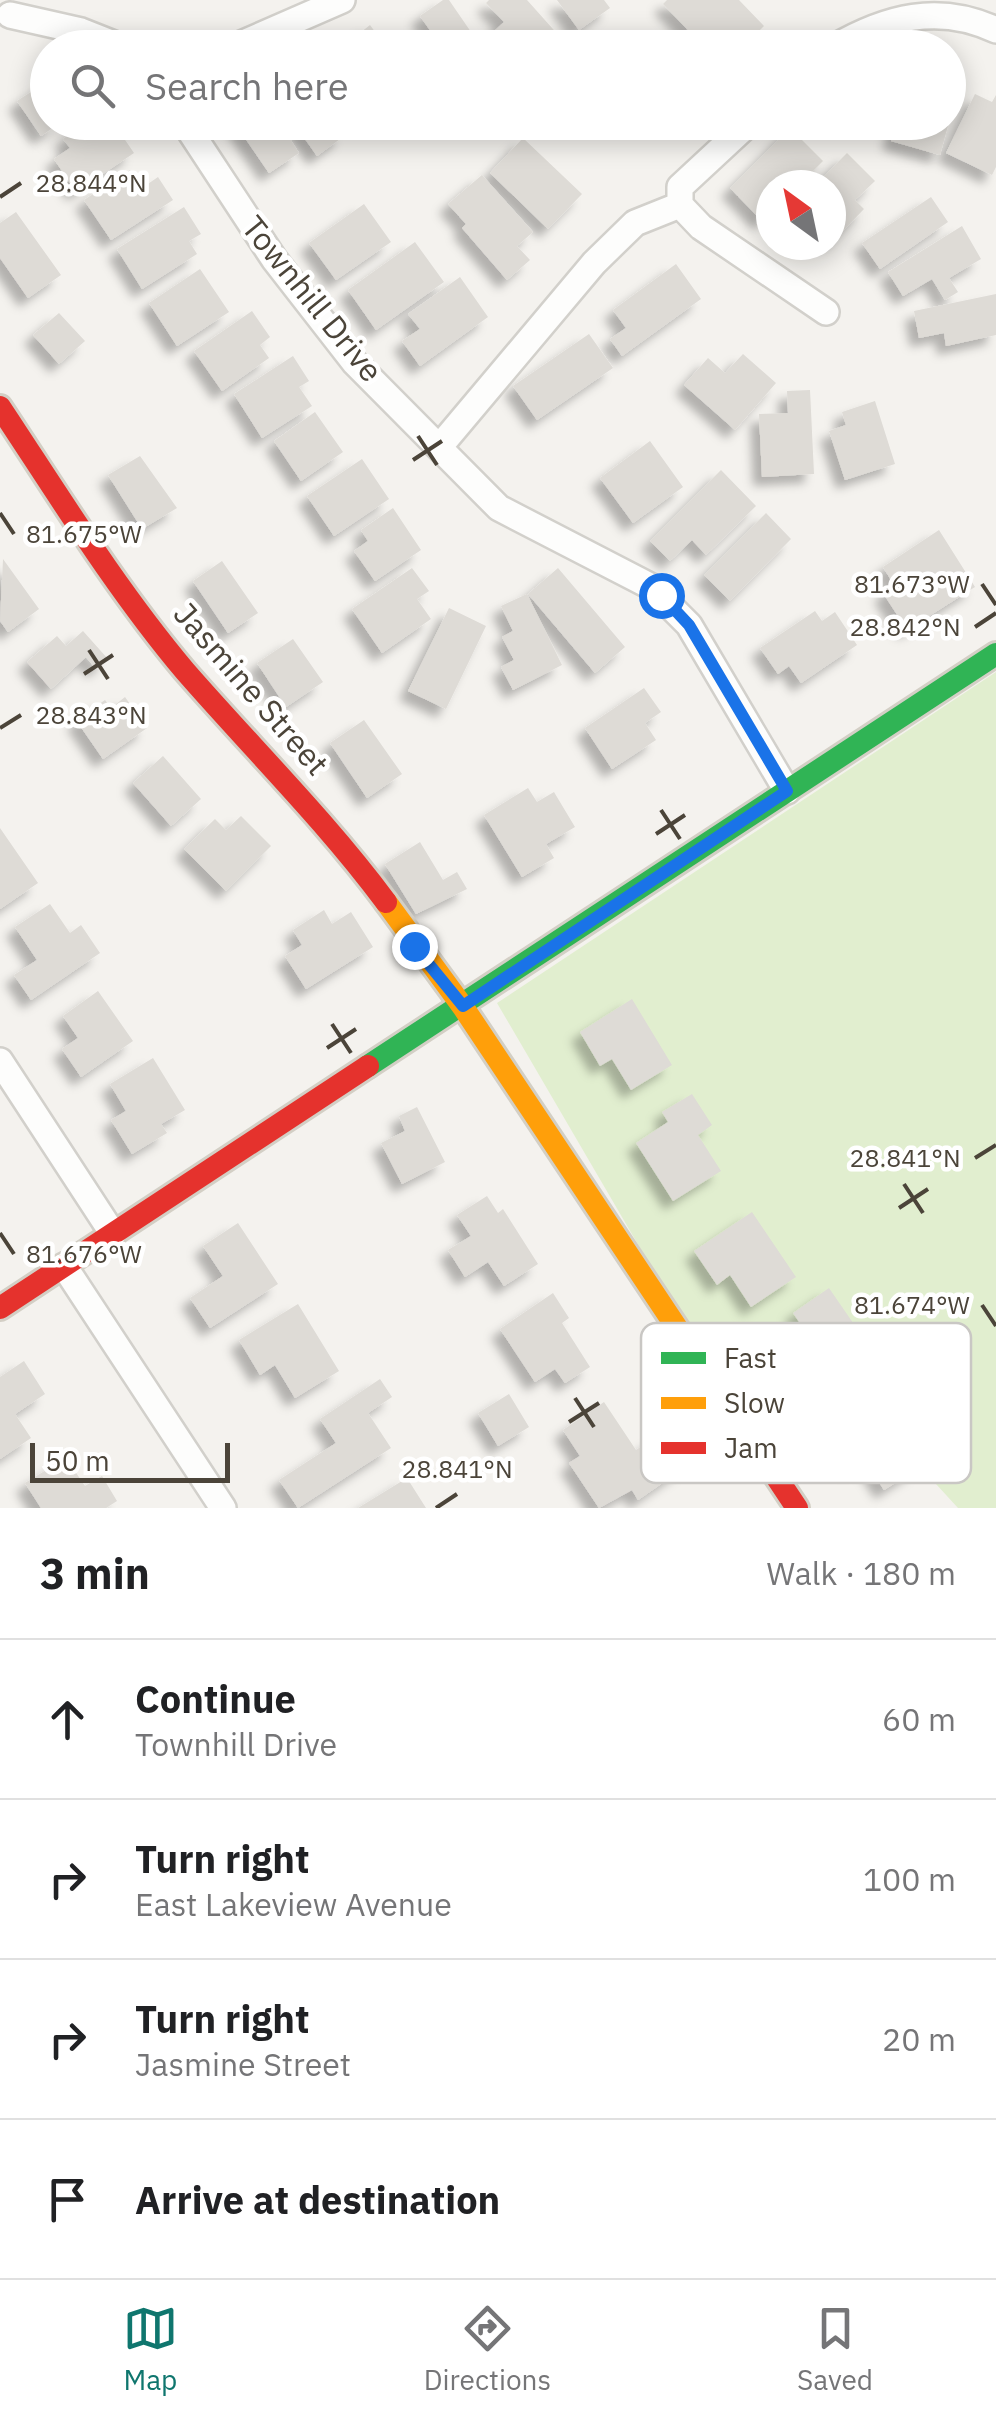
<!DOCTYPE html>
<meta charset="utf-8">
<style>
:root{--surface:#fff;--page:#f6f6f6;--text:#202124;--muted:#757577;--line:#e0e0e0;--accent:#0f766e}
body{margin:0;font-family:"IBM Plex Sans",sans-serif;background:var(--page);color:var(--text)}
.compass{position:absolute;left:756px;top:170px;width:90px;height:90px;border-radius:50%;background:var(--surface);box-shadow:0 5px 25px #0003;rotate:327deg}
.scale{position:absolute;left:30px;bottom:25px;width:200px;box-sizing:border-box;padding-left:10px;border:5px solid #4b4439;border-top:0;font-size:28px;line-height:35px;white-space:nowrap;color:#4b4439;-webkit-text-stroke:8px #fff;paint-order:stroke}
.stop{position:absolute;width:30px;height:30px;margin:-22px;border:8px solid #1a73e8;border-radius:50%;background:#fff}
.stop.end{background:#1a73e8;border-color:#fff;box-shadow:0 2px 10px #0008}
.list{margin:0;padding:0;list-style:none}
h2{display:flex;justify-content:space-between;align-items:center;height:130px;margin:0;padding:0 40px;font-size:42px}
h2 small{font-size:32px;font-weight:400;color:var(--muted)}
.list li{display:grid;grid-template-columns:65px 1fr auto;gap:30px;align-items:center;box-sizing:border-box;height:160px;padding:0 40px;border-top:2px solid var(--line)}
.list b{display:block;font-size:38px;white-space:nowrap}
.list p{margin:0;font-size:32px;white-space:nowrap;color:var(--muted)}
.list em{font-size:32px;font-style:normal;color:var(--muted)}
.icon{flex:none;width:55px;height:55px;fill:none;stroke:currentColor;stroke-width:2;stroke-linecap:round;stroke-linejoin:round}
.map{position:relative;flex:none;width:996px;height:1508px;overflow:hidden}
.search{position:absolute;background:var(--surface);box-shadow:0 5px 25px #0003;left:30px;right:30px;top:30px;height:110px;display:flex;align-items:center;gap:25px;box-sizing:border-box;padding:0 35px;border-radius:55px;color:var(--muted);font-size:38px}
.sheet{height:770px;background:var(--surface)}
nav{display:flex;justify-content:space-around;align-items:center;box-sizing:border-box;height:140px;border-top:2px solid var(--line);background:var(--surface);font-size:28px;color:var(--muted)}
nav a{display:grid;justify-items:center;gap:5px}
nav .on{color:var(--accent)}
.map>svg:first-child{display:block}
.green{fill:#e1eecf}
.building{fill:#dedbd6;filter:url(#shadow)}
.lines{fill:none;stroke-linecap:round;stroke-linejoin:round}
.street-casing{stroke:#d2d0cb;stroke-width:30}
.fast-casing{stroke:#d3cfc5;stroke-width:28}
.slow-casing{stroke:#d3cfc5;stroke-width:28}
.jam-casing{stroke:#d3cfc5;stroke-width:28}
.street{stroke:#fdfdfc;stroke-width:25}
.fast{stroke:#30b455;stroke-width:22}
.slow{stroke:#ff9f0a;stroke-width:22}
.jam{stroke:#e5322d;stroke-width:22}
.route{stroke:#1a73e8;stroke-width:12}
.ticks{fill:none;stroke:#4b4439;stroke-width:4}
.labels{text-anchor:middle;stroke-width:9;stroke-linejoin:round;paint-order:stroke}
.street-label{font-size:32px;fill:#4b4439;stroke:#fff}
.key{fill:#fff;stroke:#c9c7c4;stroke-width:2.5}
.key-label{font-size:28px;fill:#4b4439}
.ticks-label{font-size:25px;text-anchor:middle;fill:#4b4439;stroke:#fff;stroke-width:9;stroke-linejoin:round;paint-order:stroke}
</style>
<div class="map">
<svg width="996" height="1508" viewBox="0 0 996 1508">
<defs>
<filter id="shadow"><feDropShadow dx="-9" dy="9" stdDeviation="5" flood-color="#0004"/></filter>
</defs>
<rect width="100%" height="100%" fill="#f4f2ee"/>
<path class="green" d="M996,672v836h-38l-66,-72 -42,-12 -92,26 -261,-447z"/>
<path class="building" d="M443,0h6l33,48h-64l16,-12 -14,-20z
M489,0h38l43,48h-73l-9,-11 16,-15 -18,-19z
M557,0h47l6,8 -31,22z
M667,0h72l25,26 -22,22h-37l-42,-44z
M370,25l17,23h-46z
M949,74l12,3 -11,43h-1z
M48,81v41h13l-20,14 -24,-35z
M975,94l17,8 4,-7v72l-4,8 -46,-22z
M87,122h43l2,4 -11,8 13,19 -58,39 -22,-33 16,-11 -7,-9z
M234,122h45l20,31 -30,20z
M293,122h41l10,14 -27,20z
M896,122h53l-9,33 -49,-14z
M790,128l33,33 -24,24h-28v28l-9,8 -32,-33z
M523,138l59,56 -34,35 -58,-56z
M847,153l28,28 -20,19 9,9 -33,34v-58h-16z
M130,170l12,18 16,-11 15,23 -62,40 -27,-40z
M482,175l51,57 -16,14 13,14 -23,20 -45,-52 4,-4 -18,-20z
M931,197l17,25 -68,47 -18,-26z
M364,204l27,38 -55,38 -27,-37z
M184,207l17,27 -12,7 8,13 -55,35 -25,-40z
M16,212l45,63 -33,23 -28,-40v-35z
M962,226l19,33 -32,19 9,14 -13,8 -13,-21 -29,17 -15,-24z
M415,242l29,40 -68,48 -28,-40z
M676,264l25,35 -79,57 -12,-17 16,-11 -13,-18z
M200,269l29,43 -52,34 -28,-43z
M460,277l28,40 -68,49 -18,-25 18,-12 -12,-15z
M996,294v41l-50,11 -2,-13 -25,5 -5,-27z
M252,311l18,26 -10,8 9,13 -47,33 -28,-40z
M59,313l26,28 -26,23 -26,-29z
M589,334l24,34 -76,52 -24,-34z
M743,354l33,29 -41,47 -51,-45 24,-27 17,15z
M293,356l16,25 -10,6 13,19 -50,32 -28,-44z
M810,390l4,84 -52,3 -3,-63 29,-1 -1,-22z
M875,401l20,63 -50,16 -16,-49 17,-6 -4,-13z
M315,412l28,40 -42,29 -27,-40z
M650,441l33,46 -50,36 -33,-45z
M140,456l37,52 -35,21 -34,-54z
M362,459l27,40 -55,37 -27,-40z
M721,470l35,36 -50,49 -14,-15 -22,21 -20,-20z
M393,508l28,42 -46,31 -21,-30 14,-10 -7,-11z
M766,513l25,26 -61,62 -26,-26z
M939,530l36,57 -68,43 -24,-37 11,-8 -11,-18z
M3,559l36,50 -31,23 -8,-11z
M222,561l36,52 -30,20 -35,-52z
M412,568l17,23 -12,8 14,20 -49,34 -30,-44z
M558,568l67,79 -30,26 -67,-79z
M527,594l35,71 -49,25 -12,-23 13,-7 -12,-23 11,-6 -12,-25z
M449,608l37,18 -40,83 -38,-18z
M815,611l7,10 13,-9 22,33 -56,38 -12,-17 -11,8 -18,-26z
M83,631l25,28 -12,10 -10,-12 -35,32 -24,-27 30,-26 9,10z
M293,639l30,43 -37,25 -29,-44z
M644,688l17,24 -16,11 11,17 -44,29 -27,-41z
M125,697l22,31 -44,31 -27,-39 29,-20 6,8z
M364,720l38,54 -35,24 -37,-55z
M163,756l38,43 -30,27 -38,-43z
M528,788l9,14 17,-10 21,35 -29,17 8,14 -32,19 -38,-62z
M241,816l30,30 -45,45 -42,-42 31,-30 11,11z
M0,828l38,55 -38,26z
M420,842l23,38 14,-8 10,17 -51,25 -31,-50z
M50,904l20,29 11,-8 19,28 -69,47 -17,-25 23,-15 -22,-33z
M324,910l8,14 19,-12 22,35 -67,42 -21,-33 17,-11 -9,-15z
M98,991l35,50 -52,36 -19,-28 16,-11 -15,-22z
M632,999l40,66 -41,25 -19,-31 -12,7 -20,-34z
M153,1058l32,52 -24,14 6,9 -35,21 -21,-34 15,-9 -16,-27z
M692,1094l20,31 -14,10 23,36 -48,30 -37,-58 32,-21 -6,-10z
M417,1107l28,55 -43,22 -21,-41 24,-12 -6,-15z
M487,1196l11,17 5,-4 35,55 -34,22 -16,-24 -23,15 -17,-27 23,-14 -14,-21z
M752,1212l44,65 -45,30 -21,-32 -13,10 -23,-34z
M238,1223l40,61 -68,44 -20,-30 33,-22 -20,-30z
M829,1288l51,74 -36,26 -51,-75z
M553,1293l16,25 -7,5 28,44 -25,16 -10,-14 -20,13 -35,-53z
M298,1304l41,67 -44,27 -20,-33 -15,10 -21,-35z
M24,1361l21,33 -30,20 16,24 -31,21v-82z
M380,1379l12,18 -24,16 23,35 -93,60 -19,-28 57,-37 -16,-24z
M509,1394l20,33 -31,19 -20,-33z
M885,1397l19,30 -9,6 22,36 -33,21 -20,-31 -13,9 -22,-36z
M604,1402l32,48 25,-16 23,34 -46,32 -6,-10 -33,18 -30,-45 11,-7 -17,-26z
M66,1458l19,28 17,-10 15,25 -11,7h-65l-16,-25z
M407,1478l19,30h-68z"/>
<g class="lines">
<defs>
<path id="street" d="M10,15l71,16 43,17
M232,48l110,-48
M833,48c53,-31 106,-45 163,-18
M184,122l90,137 81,104 144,145 151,78 39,39 98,166
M750,122l-70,65v18l21,22 125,85
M441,445l153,-182 41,-40 45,-18
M0,1061l113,173
M64,1266l159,242"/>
<path id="fast" d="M368,1066l628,-412"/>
<path id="slow" d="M386,902l77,105 258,387"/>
<path id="jam" d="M0,407c59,89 116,182 185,264 67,77 140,149 201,231
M0,1308l368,-242
M721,1394l76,114"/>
</defs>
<use href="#street" class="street-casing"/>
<use href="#fast" class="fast-casing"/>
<use href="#slow" class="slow-casing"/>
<use href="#jam" class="jam-casing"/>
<use href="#street" class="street"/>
<use href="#fast" class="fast"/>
<use href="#slow" class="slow"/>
<use href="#jam" class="jam"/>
</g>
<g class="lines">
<path class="route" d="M414,946l49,60 324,-215 -98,-166 -28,-30"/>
</g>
<path class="ticks" d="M0,197l21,-14M418,436l19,29M413,460l29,-19M0,513l14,21M982,584l14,21M975,627l21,-14M89,650l19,29M84,674l29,-19M0,728l21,-13M661,810l19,29M656,834l29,-19M332,1024l19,29M327,1048l29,-19M975,1158l21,-13M904,1184l19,29M899,1208l29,-19M0,1233l14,21M982,1305l14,21M575,1398l19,29M569,1422l30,-19M436,1508l21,-14"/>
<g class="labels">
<g class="street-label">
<text transform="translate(312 299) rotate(51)" y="11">Townhill Drive</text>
<text transform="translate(251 689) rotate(49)" y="11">Jasmine Street</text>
</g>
</g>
<rect x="641" y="1323" width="330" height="160" rx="15" class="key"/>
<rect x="661" y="1352" width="45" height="12" fill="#30b455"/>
<rect x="661" y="1397" width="45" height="12" fill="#ff9f0a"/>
<rect x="661" y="1442" width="45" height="12" fill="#e5322d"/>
<g class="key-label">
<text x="724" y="1368">Fast</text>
<text x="724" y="1413">Slow</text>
<text x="724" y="1458">Jam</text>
</g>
<g class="ticks-label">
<text x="91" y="192">28.844°N</text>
<text x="84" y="543">81.675°W</text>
<text x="912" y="593">81.673°W</text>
<text x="905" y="636">28.842°N</text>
<text x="91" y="724">28.843°N</text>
<text x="905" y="1167">28.841°N</text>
<text x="84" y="1263">81.676°W</text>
<text x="912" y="1314">81.674°W</text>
<text x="457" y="1478">28.841°N</text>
</g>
</svg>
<svg class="compass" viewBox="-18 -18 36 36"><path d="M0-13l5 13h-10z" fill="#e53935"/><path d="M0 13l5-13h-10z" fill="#757577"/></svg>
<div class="scale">50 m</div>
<div class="stop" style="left:661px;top:595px"></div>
<div class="stop end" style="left:414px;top:946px"></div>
<div class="search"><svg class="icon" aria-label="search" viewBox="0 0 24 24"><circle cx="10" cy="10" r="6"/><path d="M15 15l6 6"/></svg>Search here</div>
</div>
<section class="sheet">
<h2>3 min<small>Walk · 180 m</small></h2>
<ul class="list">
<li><svg class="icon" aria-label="ahead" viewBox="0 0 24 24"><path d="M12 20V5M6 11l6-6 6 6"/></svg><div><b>Continue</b><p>Townhill Drive</p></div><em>60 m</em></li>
<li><svg class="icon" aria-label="right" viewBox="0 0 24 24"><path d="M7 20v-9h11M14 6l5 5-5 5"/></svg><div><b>Turn right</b><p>East Lakeview Avenue</p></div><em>100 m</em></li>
<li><svg class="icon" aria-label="right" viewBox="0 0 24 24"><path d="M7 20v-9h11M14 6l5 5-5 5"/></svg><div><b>Turn right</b><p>Jasmine Street</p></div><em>20 m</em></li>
<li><svg class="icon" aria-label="arrive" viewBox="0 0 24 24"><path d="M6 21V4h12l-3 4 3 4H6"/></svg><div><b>Arrive at destination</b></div></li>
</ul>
</section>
<nav>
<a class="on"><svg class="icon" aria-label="map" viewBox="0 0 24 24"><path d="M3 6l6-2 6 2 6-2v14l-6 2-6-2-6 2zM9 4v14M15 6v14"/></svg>Map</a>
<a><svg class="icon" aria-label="directions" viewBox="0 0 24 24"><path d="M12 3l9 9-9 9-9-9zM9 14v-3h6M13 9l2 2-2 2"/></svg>Directions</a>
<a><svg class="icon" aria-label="saved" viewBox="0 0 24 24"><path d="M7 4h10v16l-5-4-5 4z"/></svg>Saved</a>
</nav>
